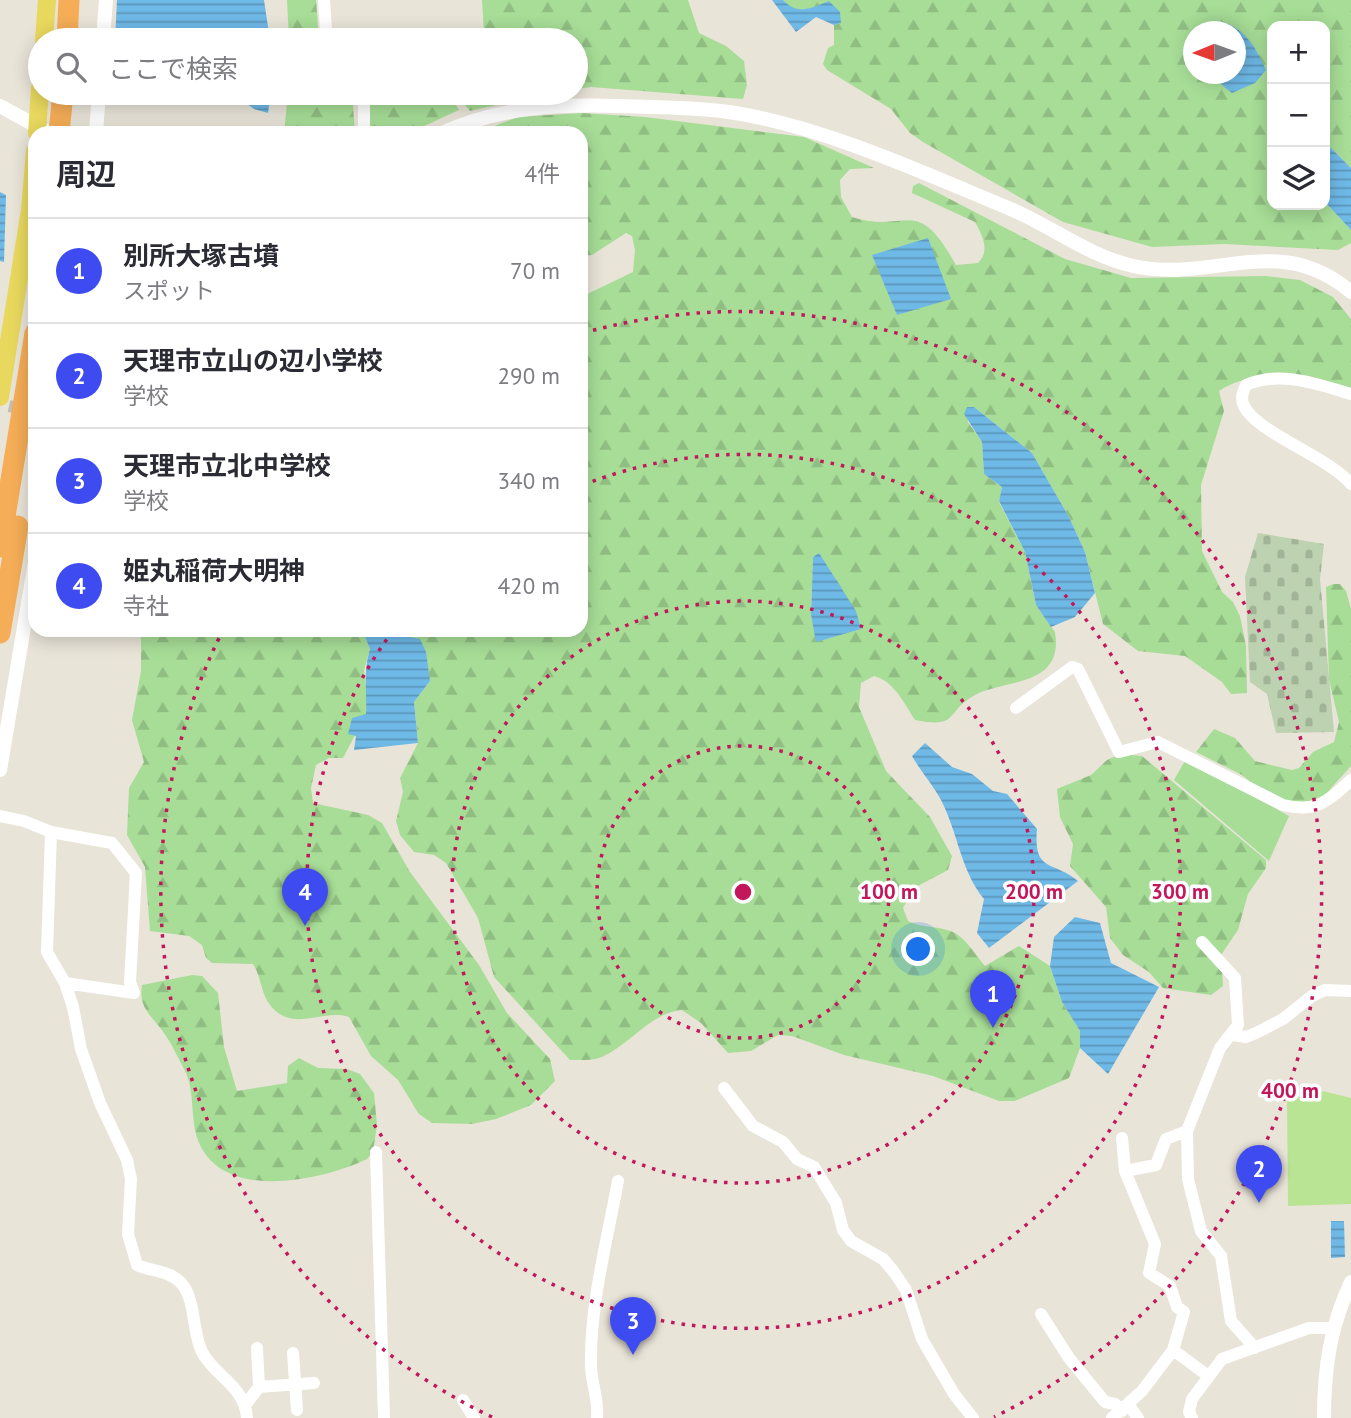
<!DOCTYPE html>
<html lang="ja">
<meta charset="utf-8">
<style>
:root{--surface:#fff;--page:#f7f7f7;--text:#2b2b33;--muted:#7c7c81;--line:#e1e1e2;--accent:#3e4bf0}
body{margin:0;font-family:"PT Sans","Noto Sans JP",sans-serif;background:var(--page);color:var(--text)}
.controls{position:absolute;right:21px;top:21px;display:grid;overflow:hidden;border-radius:14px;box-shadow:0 4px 18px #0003}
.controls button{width:63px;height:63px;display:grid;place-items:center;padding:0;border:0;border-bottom:2px solid var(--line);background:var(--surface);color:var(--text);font:35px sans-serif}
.compass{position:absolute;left:1183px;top:21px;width:63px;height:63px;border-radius:50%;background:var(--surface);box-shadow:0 4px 18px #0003;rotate:269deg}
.you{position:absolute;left:919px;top:950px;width:24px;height:24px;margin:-18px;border:5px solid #fff;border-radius:50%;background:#1a73e8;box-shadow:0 0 0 10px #1a73e833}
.badge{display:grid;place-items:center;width:46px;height:46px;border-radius:50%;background:var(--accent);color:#fff;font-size:23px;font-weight:700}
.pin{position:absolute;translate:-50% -58px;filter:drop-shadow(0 2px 4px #0008)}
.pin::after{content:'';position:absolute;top:37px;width:24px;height:21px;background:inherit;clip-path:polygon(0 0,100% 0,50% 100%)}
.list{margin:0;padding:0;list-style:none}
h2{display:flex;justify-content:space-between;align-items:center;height:91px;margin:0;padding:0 28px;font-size:30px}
h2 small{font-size:23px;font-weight:400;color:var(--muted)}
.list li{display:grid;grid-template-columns:46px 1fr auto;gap:21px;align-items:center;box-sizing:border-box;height:105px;padding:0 28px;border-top:2px solid var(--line)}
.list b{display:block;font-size:26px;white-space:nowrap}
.list p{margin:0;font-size:23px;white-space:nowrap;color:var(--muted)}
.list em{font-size:23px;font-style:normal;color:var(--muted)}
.icon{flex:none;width:38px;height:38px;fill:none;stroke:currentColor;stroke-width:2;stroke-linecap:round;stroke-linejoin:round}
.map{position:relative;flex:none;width:1351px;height:1418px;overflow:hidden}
.search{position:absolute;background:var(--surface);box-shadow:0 4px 18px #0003;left:28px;top:28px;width:560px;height:77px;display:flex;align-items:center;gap:18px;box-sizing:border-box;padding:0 24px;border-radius:38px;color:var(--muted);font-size:26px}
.panel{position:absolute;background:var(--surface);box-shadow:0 4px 18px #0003;left:28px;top:126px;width:560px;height:511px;border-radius:21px}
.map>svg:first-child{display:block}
.forest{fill:url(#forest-firs);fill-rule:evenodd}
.cemetery{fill:url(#cemetery-stones)}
.park{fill:#a7dd97}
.pitch{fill:#b8e493}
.water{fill:url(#water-rules)}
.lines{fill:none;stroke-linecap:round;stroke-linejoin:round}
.minor-tunnel{stroke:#c2beb4;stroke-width:12;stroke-dasharray:12 6;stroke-linecap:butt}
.minor{stroke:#fff;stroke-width:12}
.tertiary{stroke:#fff;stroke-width:14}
.primary{stroke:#e8d85e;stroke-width:18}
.motorway{stroke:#f5ad57;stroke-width:21}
.ring{fill:none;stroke:#c2185b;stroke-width:3.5;stroke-dasharray:3.5 7}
.centre{fill:#c2185b;stroke:#fff;stroke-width:3.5}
.ring-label{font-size:21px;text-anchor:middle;font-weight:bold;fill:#c2185b;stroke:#fff;stroke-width:7;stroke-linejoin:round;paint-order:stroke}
</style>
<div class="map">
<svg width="1351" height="1418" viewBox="0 0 1351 1418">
<defs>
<pattern id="forest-firs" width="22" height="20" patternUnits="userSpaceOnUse" patternTransform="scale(1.75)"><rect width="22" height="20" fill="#a7dd97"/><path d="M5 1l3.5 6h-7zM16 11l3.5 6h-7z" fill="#90be82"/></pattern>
<pattern id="cemetery-stones" width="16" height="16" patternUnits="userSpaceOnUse" patternTransform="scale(1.75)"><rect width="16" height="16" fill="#bdd2b0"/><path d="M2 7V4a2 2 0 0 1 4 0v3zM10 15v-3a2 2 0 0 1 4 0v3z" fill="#a2b497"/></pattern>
<pattern id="water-rules" width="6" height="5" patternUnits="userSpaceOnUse" patternTransform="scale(1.75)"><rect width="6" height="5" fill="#6fb9e7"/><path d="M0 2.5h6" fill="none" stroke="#5b96bb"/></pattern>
</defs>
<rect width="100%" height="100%" fill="#e9e4d8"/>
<path class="forest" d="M287,0h29l3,40h-30z
M482,0h206l11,33 27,13 18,15 3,24 -4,14 -152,-12 -15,2v-49h-88l-4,-7z
M783,0h568v168l-26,-26v-116h-53v179l53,-3 26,28v13l-13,7 -114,-6 -72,3 -89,-25 -140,-80 -13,-9 -19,-24 -64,-39 -4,-6 5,-16 6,-3v-20l6,-2 -50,-15zM1194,32h42v42h-42z
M288,93h64l3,40h-71z
M368,93l50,6 32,-4 9,15 -50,23h-42z
M476,93h75l-81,18 -5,-6z
M582,113l63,4 159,20 70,31 -24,1 -10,11 1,17 11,20c57,18 63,-25 104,48l22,-2c12,-12 5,-27 -3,-41l-63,-29 1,-7 6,-3 146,76 66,19 135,-2 34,4 33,17 18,22v72c-42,-6 -95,-26 -132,0l5,20 -23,74 1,66 20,41 11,10 7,14 6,30 1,47 -16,1 -9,-12 -37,-26 -47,-5 -35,-27 -18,-72 -16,-35 -37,-64 -58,-46h-7l1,15 14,20 2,32 18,13 -3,15 26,50 11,53 19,27c9,55 -49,47 -80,63 -31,17 -15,34 -60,25 -11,-17 -21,-39 -41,-44l-13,7 -2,24 27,64 44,46 22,39 -4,14 -34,18 -11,20 5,13c15,8 36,4 50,14 10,7 19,22 27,31l34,-20 31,20 12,36 18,29v17l-11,30 -54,23h-16l-66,-25 -89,-21 -52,-19 -14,-1 -27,16 -23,2 -27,-30 -19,-13c-32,3 -51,34 -80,47 -9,4 -22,3 -32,3l-76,-83 -16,-59 -32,-55 -12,-8 -20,-3 -14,-17 -4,-14 7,-29 -3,-14 18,-35 -4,-41 16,-21 -29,-51h180v-333l52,-25 2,-22 -3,-14 -6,-3 -34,22 -11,1v-123h-105l42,-16zM819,554l15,26 -17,62 -6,-27 2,-58z
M1333,584h7l6,7 5,18v157l-36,40 -15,3 -34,-15 -24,-19 -46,-23 18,-23 21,9 20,23 37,9 7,-2 14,-16 21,-10 5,-20 -10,-42 -3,-93z
M141,630h221l8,19 -6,21 3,23 -1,21 -23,44h-14l-13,7 -5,23 2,15 55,12 14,8 28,49 69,93 28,48 43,46 5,22 -24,24 -35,14 -24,5 -40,-1 -13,-9 -21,-34 -27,-24 -22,-39c-26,-9 -56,17 -79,-12 -9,-11 -9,-29 -17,-41l-41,-1 -6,-5 -4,-13 -13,-9 -39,-5 -5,-64 -18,-32 2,-47 15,-26 -12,-42 9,-49z
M1120,754l22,2 124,104v8l-18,26 -10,36 -17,25 2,31 -12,9 -48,-7 -14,-16 -26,-17 -13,-17 -4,-31 -36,-41 3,-22 -13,-27 -3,-28 34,-14 16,-15z
M192,975l10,1 16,17 6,54 13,44 50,-8 1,-17 11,-8 19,10 29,1 13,5 14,19 3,32 -4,27 -6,7c-44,21 -138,42 -166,-12 -13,-25 -4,-54 -17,-78 -6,-11 -11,-23 -18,-33 -12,-19 -28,-26 -24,-51z"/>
<path class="cemetery" d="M1258,533l66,11 -4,35 14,153 -58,1 -9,-39 -17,-12 -5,-105z"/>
<path class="park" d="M1186,759l103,57 -20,45 -95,-81z"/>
<path class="pitch" d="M1323,1091l28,7v106l-63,2 -1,-109 30,-1z"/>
<path class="water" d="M117,0h147l6,40h-155z
M772,0h11c15,16 28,8 46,1l11,11 1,11 -7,2 -18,-8 -20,15z
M1217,21c26,4 39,26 49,49l-11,13 -23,10 -24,-19h28v-42l-32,-1z
M232,93h39l-3,20 -14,-4z
M1325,142l26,26v62l-26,-28z
M0,192l6,3 -2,67 -4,-1z
M928,238l23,61 -54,16 -25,-60z
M967,407h7l58,46 37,64 16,35 10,41 -20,24 -24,10 -15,-22 -11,-53 -26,-51 3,-14 -18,-13 -2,-32 -18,-28z
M819,553l37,58 5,18 -45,13 -5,-27 2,-58z
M362,630h39l4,6 15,3 6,13 4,29 -16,21 4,41 -64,7 2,-14 -8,-2 4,-16 14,-4c1,-23 -3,-42 4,-65z
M925,743l27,24 20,7 21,17 14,3 30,35c-4,44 16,31 41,52l-89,67 -12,-15 7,-34c-23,-28 -26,-65 -42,-97 -8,-16 -21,-30 -30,-46z
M1075,917l25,6 11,40 48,24 -51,87 -28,-26v-17l-18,-29 -12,-36 4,-29z
M1331,1221h13l1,36 -14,1z"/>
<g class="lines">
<path class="minor-tunnel" d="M9,406l26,6"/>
<path class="minor" d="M324,0l2,30 4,10
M364,93v40
M1351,394c-34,-10 -71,-24 -105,-9 -3,7 -6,13 -2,21 13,27 83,50 107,78
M1016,708l56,-41 6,2 41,83 39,-10 125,63c33,8 44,-3 68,-25
M0,816l24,5 27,11 61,11 24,30 -6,109 4,11 -69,-10
M51,832l-4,120 18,31 8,24 8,42 19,54 27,57 4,19 -3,55 9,31c15,7 33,5 45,19 14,17 10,48 20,68 13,25 43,34 45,66
M1202,942l33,36 3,47 -18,23 -33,83 1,48 13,52 20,25 10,65 24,27
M1233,1035l13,2 10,-4 27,-14 29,-23 13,-6 26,1
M724,1088l29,38 30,16 14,17 17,8 22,36 7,27 8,11 32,18 11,13 12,18 16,49 32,55 19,24
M1122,1138l3,33 30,73 -6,29 21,13 7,21 7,5 -11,38
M376,1152l8,266
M1125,1171l31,-6 10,-26 21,-8
M1041,1314l28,44 36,44 10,2 7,7
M257,1348l2,39
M293,1353l4,57
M463,1400l11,18
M246,1404l13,-17 55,-4
M1128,1404l10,14
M597,1418c2,-19 -6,-35 -6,-53 -1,-61 16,-124 27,-184
M1112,1418l30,-27 31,-41 34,25
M1192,1418l-3,-6 3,-13 30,-40 87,-31h23"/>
<path class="tertiary" d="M103,40l3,-40
M0,106l49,27
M96,133l3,-40
M442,133c58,-26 114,-29 176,-27 37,1 74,1 111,6 94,14 197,62 284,98 41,18 76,46 120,56 80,18 145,-36 218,26
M0,770l35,-208
M1324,1418c0,-49 6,-91 27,-136"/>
<path class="primary" d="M44,40l3,-40
M37,133l3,-45
M0,397l30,-187 5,-59"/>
<path class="motorway" d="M67,40l2,-40
M59,133l4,-40
M0,547l35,-214
M0,633l18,-107"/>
</g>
<g class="ring">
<circle cx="743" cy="892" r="146"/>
<circle cx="743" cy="892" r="291"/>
<path d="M583 485A437 437 0 1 1 392 632"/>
<path d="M492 1417A582 582 0 0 1 222 632M583 333A582 582 0 0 1 994 1417"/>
</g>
<circle cx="743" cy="892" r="10" class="centre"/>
<g class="ring-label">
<text x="889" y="899">100 m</text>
<text x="1034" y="899">200 m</text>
<text x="1180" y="899">300 m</text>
<text x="1290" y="1098">400 m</text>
</g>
</svg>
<div class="controls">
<button>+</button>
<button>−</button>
<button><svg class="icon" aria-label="layers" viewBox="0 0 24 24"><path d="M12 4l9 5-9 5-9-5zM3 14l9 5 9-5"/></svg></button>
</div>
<svg class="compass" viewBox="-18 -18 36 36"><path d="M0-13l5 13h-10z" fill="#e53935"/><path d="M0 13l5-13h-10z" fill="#7c7c81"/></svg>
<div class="you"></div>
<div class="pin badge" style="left:993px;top:1028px">1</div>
<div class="pin badge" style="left:1259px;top:1203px">2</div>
<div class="pin badge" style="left:633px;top:1355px">3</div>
<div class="pin badge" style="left:305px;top:926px">4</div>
<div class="search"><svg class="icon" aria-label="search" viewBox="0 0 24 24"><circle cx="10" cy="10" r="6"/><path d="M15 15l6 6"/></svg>ここで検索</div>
<section class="panel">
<h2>周辺<small>4件</small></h2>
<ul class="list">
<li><span class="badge">1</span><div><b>別所大塚古墳</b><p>スポット</p></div><em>70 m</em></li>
<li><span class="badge">2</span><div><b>天理市立山の辺小学校</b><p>学校</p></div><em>290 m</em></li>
<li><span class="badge">3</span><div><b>天理市立北中学校</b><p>学校</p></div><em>340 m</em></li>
<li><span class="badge">4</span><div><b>姫丸稲荷大明神</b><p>寺社</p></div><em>420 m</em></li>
</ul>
</section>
</div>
